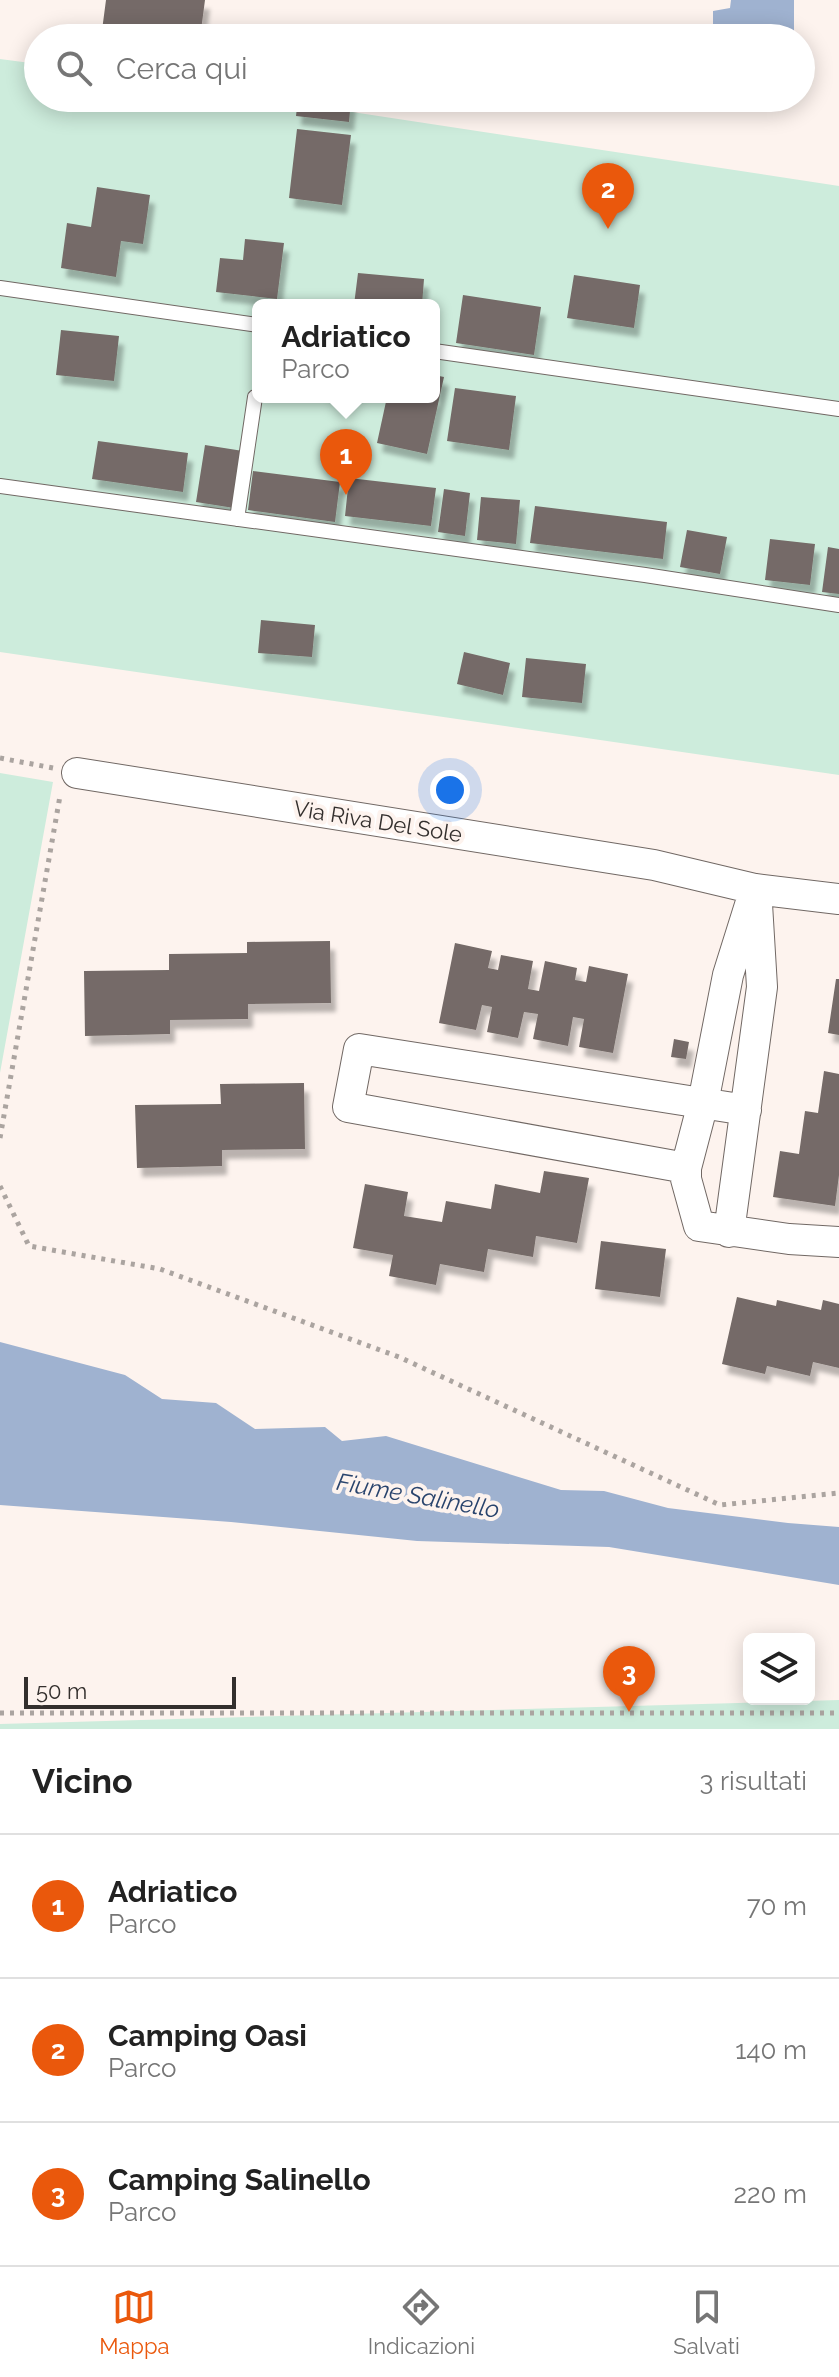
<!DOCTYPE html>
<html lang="it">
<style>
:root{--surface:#fff;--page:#f6f6f6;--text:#222;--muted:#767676;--line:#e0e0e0;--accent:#ea580c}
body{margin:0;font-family:Raleway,sans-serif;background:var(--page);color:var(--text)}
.controls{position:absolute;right:24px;bottom:24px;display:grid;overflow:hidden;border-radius:12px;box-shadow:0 4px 20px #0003}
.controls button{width:72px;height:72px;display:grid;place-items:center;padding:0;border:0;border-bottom:2px solid var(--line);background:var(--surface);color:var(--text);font:40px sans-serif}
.scale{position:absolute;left:24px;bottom:20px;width:212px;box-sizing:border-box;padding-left:8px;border:4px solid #332f2d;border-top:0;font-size:22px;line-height:28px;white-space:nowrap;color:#332f2d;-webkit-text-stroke:6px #fdf3ee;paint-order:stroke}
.you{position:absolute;left:450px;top:790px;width:28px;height:28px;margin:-20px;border:6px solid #fff;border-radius:50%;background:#1a73e8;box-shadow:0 0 0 12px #1a73e833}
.badge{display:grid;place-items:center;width:52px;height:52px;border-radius:50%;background:var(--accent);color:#fff;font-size:26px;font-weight:700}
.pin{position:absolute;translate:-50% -66px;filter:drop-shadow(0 2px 4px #0008)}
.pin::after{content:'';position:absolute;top:42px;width:28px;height:24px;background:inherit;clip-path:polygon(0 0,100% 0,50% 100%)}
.popup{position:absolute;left:252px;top:299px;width:188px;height:104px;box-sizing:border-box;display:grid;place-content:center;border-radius:12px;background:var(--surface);filter:drop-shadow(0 2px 6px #0005);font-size:26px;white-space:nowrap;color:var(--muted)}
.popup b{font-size:30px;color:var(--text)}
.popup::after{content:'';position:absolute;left:50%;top:100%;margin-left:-16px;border:16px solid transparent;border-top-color:var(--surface)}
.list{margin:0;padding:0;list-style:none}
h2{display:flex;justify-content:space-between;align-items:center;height:104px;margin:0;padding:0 32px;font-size:34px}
h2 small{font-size:26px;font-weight:400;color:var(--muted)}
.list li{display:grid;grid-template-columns:52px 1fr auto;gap:24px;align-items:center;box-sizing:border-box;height:144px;padding:0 32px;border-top:2px solid var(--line)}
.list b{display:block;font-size:30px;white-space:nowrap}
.list p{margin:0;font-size:26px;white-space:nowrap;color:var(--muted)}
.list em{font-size:26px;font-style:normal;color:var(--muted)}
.icon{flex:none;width:44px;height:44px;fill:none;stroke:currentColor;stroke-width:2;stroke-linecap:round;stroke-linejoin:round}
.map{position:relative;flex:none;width:839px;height:1729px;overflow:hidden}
.search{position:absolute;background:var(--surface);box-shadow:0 4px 20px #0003;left:24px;right:24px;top:24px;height:88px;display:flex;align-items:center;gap:20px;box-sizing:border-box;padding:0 28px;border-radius:44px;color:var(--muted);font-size:30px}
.sheet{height:536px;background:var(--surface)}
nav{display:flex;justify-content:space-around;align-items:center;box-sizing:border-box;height:112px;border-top:2px solid var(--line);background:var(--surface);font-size:22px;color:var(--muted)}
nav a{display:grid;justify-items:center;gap:4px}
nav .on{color:var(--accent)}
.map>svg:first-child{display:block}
.green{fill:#cdecdc;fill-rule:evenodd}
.water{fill:#9fb2d0}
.building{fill:#746b67;filter:url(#shadow)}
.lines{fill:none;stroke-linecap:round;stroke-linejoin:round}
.lane-casing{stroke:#716864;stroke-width:16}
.street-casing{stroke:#716864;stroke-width:32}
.path{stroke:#aba4a0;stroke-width:5;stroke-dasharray:4 6;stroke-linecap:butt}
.lane{stroke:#fff;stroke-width:14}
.street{stroke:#fff;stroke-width:30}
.labels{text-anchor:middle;stroke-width:8;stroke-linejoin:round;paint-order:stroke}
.street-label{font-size:22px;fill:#332f2d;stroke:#fdf3ee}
.water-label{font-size:24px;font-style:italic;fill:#29446d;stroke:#fdf3ee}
</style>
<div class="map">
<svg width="839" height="1729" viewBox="0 0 839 1729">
<defs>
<filter id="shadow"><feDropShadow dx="5" dy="9" stdDeviation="2" flood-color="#0004"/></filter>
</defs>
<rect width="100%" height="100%" fill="#fdf3ee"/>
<path class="green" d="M0,59l38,5v34h222l579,88v589l-839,-123zM258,305h176v92h-176z
M0,773l53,9 -53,291z
M839,1700v29h-839v-5z"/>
<path class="water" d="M731,0h63v38h-81v-27l17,-3z
M0,1342l125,33 37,24 54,4 39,26 70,-2 17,14 44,-5 175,54 43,1 64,17 120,15 51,4v58l-230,-38 -192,-6 -186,-19 -231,-17z"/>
<path class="building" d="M106,0h99l-5,38h-99z
M298,98l53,2 -2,22 -53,-6z
M297,129l54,6 -9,70 -53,-7z
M97,187l53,8 -7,49 -22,-3 -5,36 -55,-9 6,-45 24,4z
M245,239l39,4 -7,56 -61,-7 4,-34 23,2z
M358,273l66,6 -2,26h-68z
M574,275l66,10 -6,43 -67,-10z
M463,295l78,12 -7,48 -78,-12z
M61,330l58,6 -5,45 -58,-6z
M434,375l10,2 -17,77 -50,-11 10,-46h47z
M455,388l61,8 -7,54 -62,-9z
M98,441l90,12 -5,39 -91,-13z
M205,445l38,6 -9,57 -38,-6z
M253,471l87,11 -5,40 -87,-12z
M349,478l87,10 -5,38 -86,-10z
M444,489l26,4 -5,43 -27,-4z
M481,497l39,3 -4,44 -39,-4z
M535,506l132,16 -4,37 -133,-16z
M687,530l40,7 -7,37 -40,-7z
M770,539l45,5 -5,41 -45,-5z
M828,547l11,2v45l-17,-2z
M261,620l54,5 -3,32 -54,-4z
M464,652l46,11 -7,32 -46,-11z
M526,658l60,6 -4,39 -60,-6z
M330,941l1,62 -83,1v15l-78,1v14l-85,2 -1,-65 85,-1v-16l78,-1v-11z
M455,943l37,8 -4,17 10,2 3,-15 32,6 -5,28 11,2 6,-30 32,7 -2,12 11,2 3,-16 39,8 -15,79 -34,-6 5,-28 -11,-2 -5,29 -35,-7 5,-25 -14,-2 -6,26 -31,-6 5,-25 -10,-2 -6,25 -37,-7z
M836,979h3v56l-11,-2z
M674,1039l15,3 -3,17 -15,-2z
M824,1071l15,3v101l-4,31 -62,-9 7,-46 19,3 6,-43 13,2z
M304,1083l1,66 -83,1v16l-85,2 -2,-63 86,-1 -1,-20z
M544,1171l45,7 -12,65 -41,-7 -3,21 -45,-8 -4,23 -44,-8 -4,21 -47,-9 4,-21 -40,-7 12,-64 43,8 -4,24 38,6 4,-21 45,8 4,-25 45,9z
M601,1241l65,8 -6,48 -65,-8z
M737,1297l39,9 1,-6 44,10 2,-10 16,4v64l-26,-6 -3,14 -43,-10 -2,8 -43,-10z"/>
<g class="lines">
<defs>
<path id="lane" d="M0,288l258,37
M434,351l405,58
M0,486l645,89 194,30
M237,519l18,-122"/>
<path id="street" d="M77,773l577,92 101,24 84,10
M755,889l-27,86 -25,128 -17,65v11l13,47 90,13 50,3
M686,1168l-338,-61 11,-58 387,61
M729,1232l33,-245 -5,-83"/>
</defs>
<use href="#lane" class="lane-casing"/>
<use href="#street" class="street-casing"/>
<path class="path" d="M0,758l53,10
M0,1138l60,-342
M0,1186l29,60 131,23 239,88 321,148 119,-12
M0,1713h839"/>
<use href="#lane" class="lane"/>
<use href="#street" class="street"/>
</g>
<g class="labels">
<g class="street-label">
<text transform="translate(378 821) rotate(9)" y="8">Via Riva Del Sole</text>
</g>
<g class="water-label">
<text transform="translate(418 1496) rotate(10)" y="8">Fiume Salinello</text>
</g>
</g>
</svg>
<div class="controls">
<button><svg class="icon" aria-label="layers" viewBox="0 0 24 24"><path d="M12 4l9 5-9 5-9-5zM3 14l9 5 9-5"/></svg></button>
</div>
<div class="scale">50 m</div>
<div class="you"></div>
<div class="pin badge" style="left:346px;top:495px">1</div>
<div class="popup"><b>Adriatico</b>Parco</div>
<div class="pin badge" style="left:608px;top:229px">2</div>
<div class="pin badge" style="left:629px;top:1712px">3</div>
<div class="search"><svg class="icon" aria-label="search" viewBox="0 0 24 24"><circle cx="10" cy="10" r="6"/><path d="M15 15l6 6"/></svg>Cerca qui</div>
</div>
<section class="sheet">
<h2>Vicino<small>3 risultati</small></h2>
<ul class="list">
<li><span class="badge">1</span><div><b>Adriatico</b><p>Parco</p></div><em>70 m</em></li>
<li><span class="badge">2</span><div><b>Camping Oasi</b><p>Parco</p></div><em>140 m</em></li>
<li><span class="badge">3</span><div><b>Camping Salinello</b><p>Parco</p></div><em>220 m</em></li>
</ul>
</section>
<nav>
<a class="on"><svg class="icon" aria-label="map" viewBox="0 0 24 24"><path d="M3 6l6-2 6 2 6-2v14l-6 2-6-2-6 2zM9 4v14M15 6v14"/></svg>Mappa</a>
<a><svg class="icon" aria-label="directions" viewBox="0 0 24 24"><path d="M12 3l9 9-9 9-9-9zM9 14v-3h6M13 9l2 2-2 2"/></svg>Indicazioni</a>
<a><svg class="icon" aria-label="saved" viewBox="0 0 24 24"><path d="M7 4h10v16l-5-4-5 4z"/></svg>Salvati</a>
</nav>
